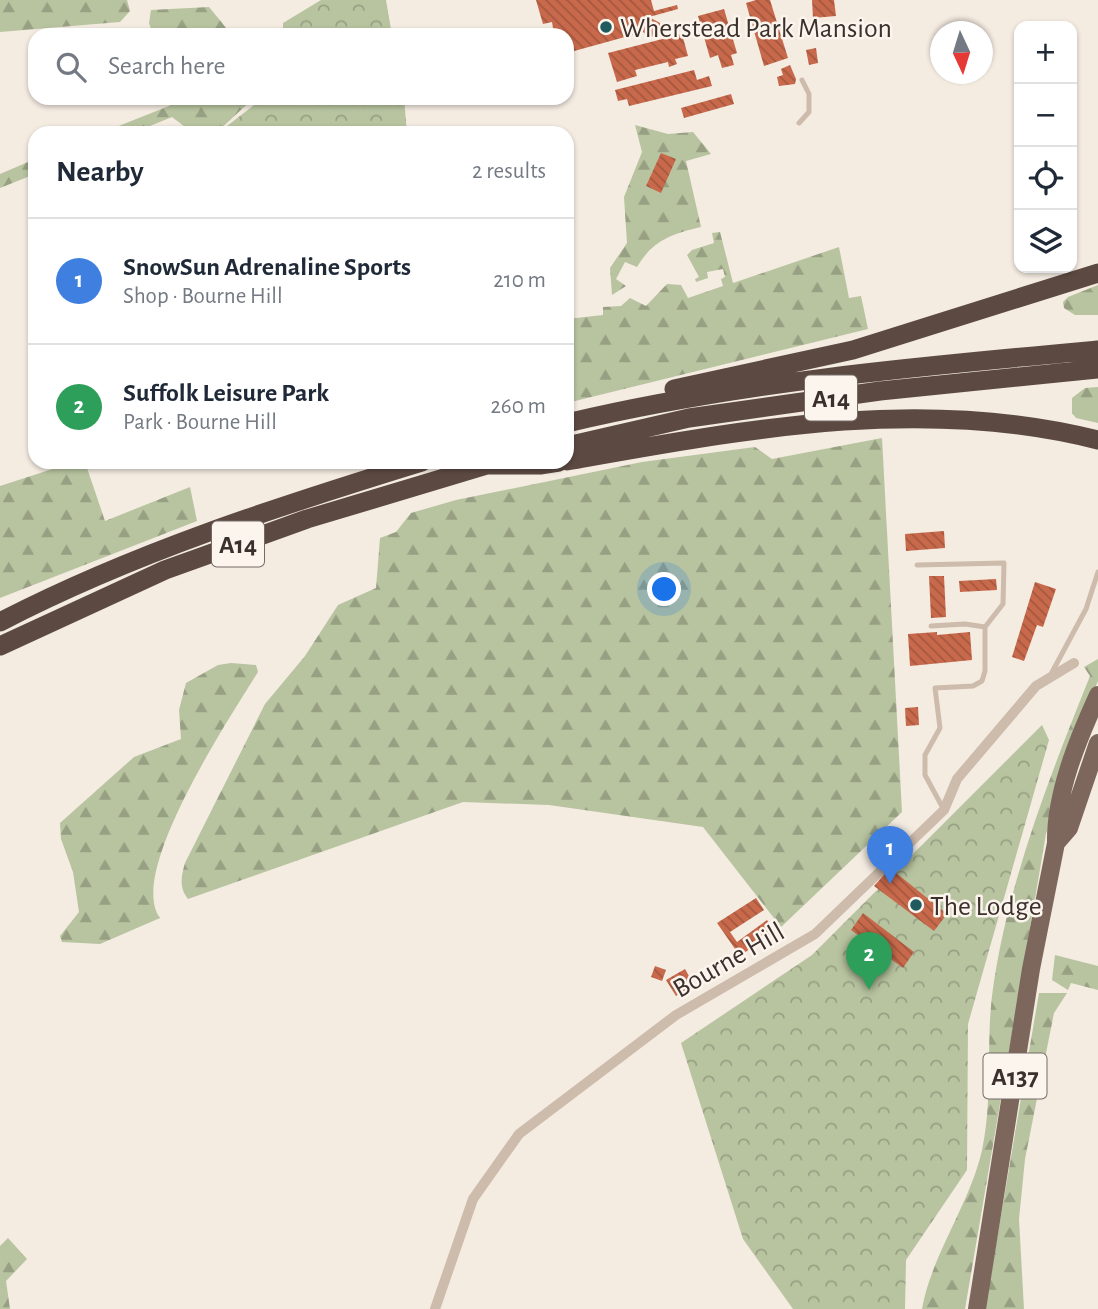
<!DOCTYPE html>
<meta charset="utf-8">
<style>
:root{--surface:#fff;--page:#f2f2f3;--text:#1f2937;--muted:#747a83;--line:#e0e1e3;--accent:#b45309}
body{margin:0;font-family:"Alegreya Sans",sans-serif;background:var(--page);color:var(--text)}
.controls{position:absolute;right:21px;top:21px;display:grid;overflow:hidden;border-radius:14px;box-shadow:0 2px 5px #0004}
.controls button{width:63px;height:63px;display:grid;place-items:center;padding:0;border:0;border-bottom:2px solid var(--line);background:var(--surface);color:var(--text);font:35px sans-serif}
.compass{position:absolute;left:930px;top:21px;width:63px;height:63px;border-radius:50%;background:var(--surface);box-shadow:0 2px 5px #0004;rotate:176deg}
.you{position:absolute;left:665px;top:590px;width:24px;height:24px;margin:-18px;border:5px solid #fff;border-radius:50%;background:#1a73e8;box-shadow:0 0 0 10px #1a73e833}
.badge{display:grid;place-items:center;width:46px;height:46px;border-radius:50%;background:var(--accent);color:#fff;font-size:23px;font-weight:700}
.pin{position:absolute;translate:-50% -58px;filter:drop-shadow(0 2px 4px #0008)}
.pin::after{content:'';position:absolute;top:37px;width:24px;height:21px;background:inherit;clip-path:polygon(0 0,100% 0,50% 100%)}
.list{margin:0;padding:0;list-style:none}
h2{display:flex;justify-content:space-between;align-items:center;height:91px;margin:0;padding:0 28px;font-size:30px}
h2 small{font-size:23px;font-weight:400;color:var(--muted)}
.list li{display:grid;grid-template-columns:46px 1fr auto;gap:21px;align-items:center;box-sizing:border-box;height:126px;padding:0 28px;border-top:2px solid var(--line)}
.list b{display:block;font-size:26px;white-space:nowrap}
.list p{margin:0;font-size:23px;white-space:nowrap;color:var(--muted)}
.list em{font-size:23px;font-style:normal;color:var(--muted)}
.icon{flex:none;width:38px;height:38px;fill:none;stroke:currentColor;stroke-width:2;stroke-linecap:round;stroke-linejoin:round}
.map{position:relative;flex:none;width:1098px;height:1309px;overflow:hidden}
.search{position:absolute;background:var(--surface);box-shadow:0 2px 5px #0004;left:28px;top:28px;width:546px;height:77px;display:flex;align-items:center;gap:18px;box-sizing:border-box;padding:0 24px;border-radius:21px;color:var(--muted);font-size:26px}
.panel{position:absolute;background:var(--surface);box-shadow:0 2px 5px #0004;left:28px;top:126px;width:546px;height:343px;border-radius:21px}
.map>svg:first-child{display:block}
.forest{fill:url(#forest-firs)}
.park{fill:url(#park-crowns)}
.building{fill:url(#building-back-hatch)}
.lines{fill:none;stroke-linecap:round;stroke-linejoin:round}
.lane{stroke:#cdbbac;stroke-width:5}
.street{stroke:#cdbbac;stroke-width:10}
.primary{stroke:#7d675c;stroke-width:18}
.highway{stroke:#5c4a42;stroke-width:19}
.poi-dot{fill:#1f5a5e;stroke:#fbf5ee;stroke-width:2.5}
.labels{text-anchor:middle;stroke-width:5;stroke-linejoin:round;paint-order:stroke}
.shield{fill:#fbf5ee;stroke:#756b66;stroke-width:2}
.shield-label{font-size:26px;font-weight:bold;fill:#3b302b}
.poi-label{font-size:28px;fill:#3b302b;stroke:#fbf5ee;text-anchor:start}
.street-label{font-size:28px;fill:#3b302b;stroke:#fbf5ee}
</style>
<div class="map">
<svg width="1098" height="1309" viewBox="0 0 1098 1309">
<defs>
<pattern id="forest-firs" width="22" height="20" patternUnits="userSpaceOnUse" patternTransform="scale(1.75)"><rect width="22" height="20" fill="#b8c4a0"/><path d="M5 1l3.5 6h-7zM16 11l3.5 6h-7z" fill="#97a083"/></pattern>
<pattern id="park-crowns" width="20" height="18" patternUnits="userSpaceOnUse" patternTransform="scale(1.75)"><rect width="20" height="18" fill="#b8c4a0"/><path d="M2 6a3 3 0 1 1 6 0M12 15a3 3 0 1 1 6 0" fill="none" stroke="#97a083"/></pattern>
<pattern id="building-back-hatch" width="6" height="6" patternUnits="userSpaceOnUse" patternTransform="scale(1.75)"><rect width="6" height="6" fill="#c8694b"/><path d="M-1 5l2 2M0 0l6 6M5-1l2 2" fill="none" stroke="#a4573f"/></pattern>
</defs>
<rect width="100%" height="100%" fill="#f4ebe1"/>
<path class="forest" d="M0,0h127l3,11 -10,11 -120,10z
M209,7l23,28h-79l-4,-12 2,-13z
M179,98h75l-38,35h-23l-21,-16 -39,16h-32l68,-27z
M635,125l33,9 25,-2 18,22 -25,7 15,66c-29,7 -48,13 -64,40l-12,-5 -9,17 10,7 -14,9 -2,-27 17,-25 -3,-46 18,-45z
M35,159v15l-35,14v-14z
M720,232l13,51 106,-36 10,51 12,-2 7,33 -301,74v-84l36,-4v-8l18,-1 9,-8 16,8 21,-22 14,1 7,13 35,-12 -2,-7 4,-2 -2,-8 -16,3 1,6 -12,4 -1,-3 4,-2 -12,-22 5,-5 22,-7 -2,-10z
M1098,285v30h-23l-11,-7 -1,-6 5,-5z
M1098,387v36l-22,-5 -4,-5v-15l13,-10z
M882,438l20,374 -121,115 -78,-100 -154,-22 -86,-3 -275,97c-9,-11 -7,-23 -3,-36l80,-159 40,-48 33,-51 38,-17 4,-50 16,-6 15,-19 45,-13 186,-38 113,-15 17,12z
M74,462h11l20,59 85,-34 7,34 -197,77v-112z
M1098,659v22l-14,34 -38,119 -81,475h-43c9,-53 48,-105 60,-159 11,-50 4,-103 10,-154 14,-109 57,-218 98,-320l-6,-9z
M231,663l25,2 2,7c-27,44 -132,201 -98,246l-60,26 -38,-2 -2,-6 19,-24 -6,-40 -12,-33 -1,-16 74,-66 47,-18 -2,-29 7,-27 32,-18z
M1055,955l43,11v24l-27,-7 -3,7 -16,-10z
M1039,993h28l-13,20 -29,146 -6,60 5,90h-39z
M8,1238l19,21 -21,22 4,28h-10v-63z"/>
<path class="park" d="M321,0h65l6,35h-109v-12z
M263,98h141l3,35h-189z
M1042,725l7,15 -81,284 -1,146 -61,90 -1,49h-112l-50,-70 -62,-196 131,-88z"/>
<path class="building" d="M536,0h115l3,11 23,-6 1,4 -29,8 11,6v9l-5,4 -6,1 -6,-5 -76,21v-18h-35l21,-7 -1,-6 -9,2z
M756,0h14l18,58 -24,8 -18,-63z
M812,0h22l2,16 -23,2z
M724,9l13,44 -6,2 3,10 -12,3 -4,-13 -8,3 -12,-42z
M682,34l6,22 -13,3 2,5 -8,3 -1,-5 -33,8 2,6 -20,6 -9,-29z
M816,48l2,15 -9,2 -3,-15z
M790,65l6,14 -1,5 -16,2 -2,-9 6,-2 -2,-6z
M694,70l3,10 12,-4 3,10 -83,20 -2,-7 -9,2 -3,-11z
M731,94l3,10 -50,14 -3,-10z
M661,153l15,6 -15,34 -15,-7z
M944,531l1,17 -39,3 -1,-17z
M929,576h15l2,41 -15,1z
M996,579l1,11 -37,2 -1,-11z
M1035,582l21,7 -13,38 -6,-2 -13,36 -12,-4z
M937,632v3l33,-3 2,28 -62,6 -2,-32z
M918,707l1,18 -13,1 -1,-18z
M890,868l57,46 -13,17 -60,-45z
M756,898l8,12 -34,22 7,10 30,-22 8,11 -35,25 -23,-33z
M863,913l51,39 -11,16 -52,-38z
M655,966l11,4 -4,11 -11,-4z
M685,969l9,16 -18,11 -10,-16z"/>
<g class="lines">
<path class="lane" d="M799,123l10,-11v-18l-7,-14
M917,565l87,-2 -1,41 -18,23v44l-3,10 -9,5 -38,2 5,40 -15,27v20l19,35
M931,626l34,-2 20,3
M1050,676l36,-67 12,-37"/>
<path class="street" d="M435,1309l38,-110 46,-65 157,-119 139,-81 129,-124 13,-31 79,-93 38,-23"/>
<path class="primary" d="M1056,843l13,-15 29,-85
M977,1309l54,-340 25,-126c-1,-49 22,-104 42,-148"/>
<path class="highway" d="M674,389l179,-39 245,-77
M567,423c173,-41 354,-57 531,-73
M567,446l122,-28 191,-27 218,-22
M567,461c176,-31 354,-66 531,-21
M487,465h53l19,-3
M0,622c133,-69 279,-116 422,-160
M0,646l165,-76 142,-51 190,-57"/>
</g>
<g class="poi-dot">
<circle cx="606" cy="27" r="7"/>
<circle cx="916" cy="905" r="7"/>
</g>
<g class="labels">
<g class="shield">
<rect x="805" y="375.5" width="52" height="45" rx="5"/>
<rect x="212" y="521.5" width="52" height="45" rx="5"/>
<rect x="983.5" y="1053.5" width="63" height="45" rx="5"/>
</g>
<g class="shield-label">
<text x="831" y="407">A14</text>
<text x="238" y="553">A14</text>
<text x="1015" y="1085">A137</text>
</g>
<g class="poi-label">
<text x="620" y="37">Wherstead Park Mansion</text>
<text x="930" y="915">The Lodge</text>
</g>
<g class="street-label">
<text transform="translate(728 959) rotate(-30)" y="10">Bourne Hill</text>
</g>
</g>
</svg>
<div class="controls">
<button>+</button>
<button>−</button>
<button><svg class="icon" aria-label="locate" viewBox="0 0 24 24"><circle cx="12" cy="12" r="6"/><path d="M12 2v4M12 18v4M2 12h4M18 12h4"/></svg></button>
<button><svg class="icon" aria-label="layers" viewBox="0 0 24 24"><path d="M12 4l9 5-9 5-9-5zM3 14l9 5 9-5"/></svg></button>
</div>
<svg class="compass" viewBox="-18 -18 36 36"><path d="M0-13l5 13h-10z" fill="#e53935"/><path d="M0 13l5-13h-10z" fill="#747a83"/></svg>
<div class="you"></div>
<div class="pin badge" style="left:890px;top:884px;background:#3f7fe0">1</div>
<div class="pin badge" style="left:869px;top:990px;background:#2e9e5b">2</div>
<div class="search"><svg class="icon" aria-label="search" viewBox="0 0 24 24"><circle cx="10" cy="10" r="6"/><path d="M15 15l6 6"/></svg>Search here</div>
<section class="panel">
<h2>Nearby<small>2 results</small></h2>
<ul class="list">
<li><span class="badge" style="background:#3f7fe0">1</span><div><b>SnowSun Adrenaline Sports</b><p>Shop · Bourne Hill</p></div><em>210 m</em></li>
<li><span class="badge" style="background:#2e9e5b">2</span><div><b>Suffolk Leisure Park</b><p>Park · Bourne Hill</p></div><em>260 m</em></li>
</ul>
</section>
</div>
